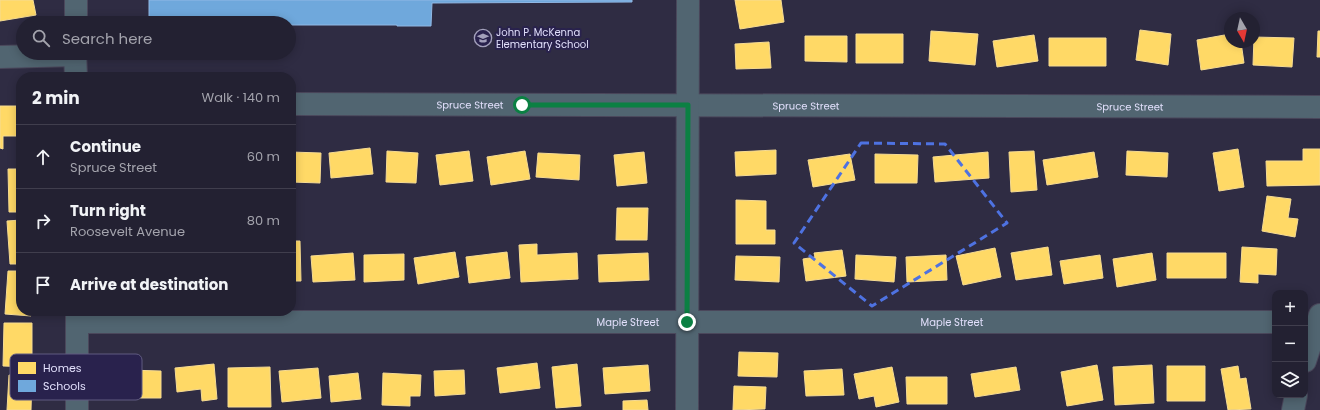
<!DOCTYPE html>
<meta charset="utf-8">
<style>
:root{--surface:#232132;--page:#2f2e3e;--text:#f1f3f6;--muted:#a3a3ac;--line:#403e4d}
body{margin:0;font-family:Poppins,sans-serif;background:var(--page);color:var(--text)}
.controls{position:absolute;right:12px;bottom:12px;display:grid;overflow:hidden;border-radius:8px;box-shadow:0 2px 10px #0003}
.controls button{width:36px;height:36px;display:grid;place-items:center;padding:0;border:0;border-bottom:1px solid var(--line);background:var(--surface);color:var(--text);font:20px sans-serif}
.compass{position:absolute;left:1224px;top:12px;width:36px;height:36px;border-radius:50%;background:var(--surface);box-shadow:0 2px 10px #0003;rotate:171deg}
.stop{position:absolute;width:12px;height:12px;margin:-9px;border:3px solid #0b8043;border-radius:50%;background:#fff}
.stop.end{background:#0b8043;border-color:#fff;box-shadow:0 1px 4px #0008}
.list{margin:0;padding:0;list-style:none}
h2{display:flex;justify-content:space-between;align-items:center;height:52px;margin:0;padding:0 16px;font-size:17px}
h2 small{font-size:13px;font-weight:400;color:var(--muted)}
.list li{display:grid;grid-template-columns:26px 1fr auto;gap:12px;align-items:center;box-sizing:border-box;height:64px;padding:0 16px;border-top:1px solid var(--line)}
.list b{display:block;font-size:15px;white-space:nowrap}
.list p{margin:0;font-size:13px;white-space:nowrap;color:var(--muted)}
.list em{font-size:13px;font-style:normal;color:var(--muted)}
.icon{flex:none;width:22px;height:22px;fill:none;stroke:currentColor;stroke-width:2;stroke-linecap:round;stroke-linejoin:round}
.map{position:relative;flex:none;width:1320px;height:410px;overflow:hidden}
.search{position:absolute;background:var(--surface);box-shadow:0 2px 10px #0003;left:16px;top:16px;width:280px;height:44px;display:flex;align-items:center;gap:10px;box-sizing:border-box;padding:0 14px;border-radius:22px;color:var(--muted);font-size:15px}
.panel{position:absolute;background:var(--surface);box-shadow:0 2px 10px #0003;left:16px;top:72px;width:280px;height:244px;border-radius:16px}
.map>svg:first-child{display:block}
.homes{fill:#ffd966;stroke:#f6db93}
.schools{fill:#6fa8dc;stroke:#91b8e5}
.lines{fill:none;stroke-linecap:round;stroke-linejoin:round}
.minor-casing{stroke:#4a475b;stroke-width:24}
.minor{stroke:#516571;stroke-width:22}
.route{stroke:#0b8043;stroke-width:5}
.marked{fill:none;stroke:#4e72e1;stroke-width:3;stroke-dasharray:8 5;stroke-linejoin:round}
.labels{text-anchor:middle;stroke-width:4;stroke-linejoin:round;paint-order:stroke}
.poi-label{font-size:10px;fill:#e1dffb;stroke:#29224d;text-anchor:start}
.street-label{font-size:10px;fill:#e1dffb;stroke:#29224d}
.key{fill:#29224d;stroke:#605b81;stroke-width:1}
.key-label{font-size:11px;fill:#e1dffb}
</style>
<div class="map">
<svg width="1320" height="410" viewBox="0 0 1320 410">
<rect width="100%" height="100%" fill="#2f2c43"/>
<path class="homes" d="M0,0h33l3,15 -36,6z
M735,0h46l3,22 -44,7z
M1140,30l31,4 -3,31 -32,-5z
M931,31l47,3 -3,31 -46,-4z
M1318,31h2v26h-3z
M856,34h47v29h-47z
M1230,34v8h11l3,21 -43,7 -4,-30z
M1034,35l4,26 -41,6 -4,-26z
M805,36h42v26l-42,-1z
M1254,37l40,1 -2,29 -39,-2z
M1049,38h57v28h-57z
M769,42l2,26 -35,1 -1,-25z
M0,106h18l-1,30h-14v13l-3,-1z
M370,148l3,26 -42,4 -2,-25z
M1238,149l6,38 -25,4 -6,-38z
M1303,149h17v36l-53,1 -1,-25h37z
M776,150v24l-40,2 -1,-24z
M387,151l31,2 -2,30 -30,-1z
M469,151l4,30 -33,4 -4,-30z
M525,151l5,28 -39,6 -4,-28z
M1034,151l3,39 -26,2 -2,-40z
M1127,151l41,2 -1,24 -41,-2z
M291,152l30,1 -1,30 -29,-1z
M644,152l3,31 -30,3 -3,-31z
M988,152l1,26 -54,4 -2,-25z
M1094,152l4,25 -51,8 -4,-25z
M538,153l42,2 -1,25 -43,-3z
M850,154l5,26 -42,7 -5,-27z
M875,154l43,1 -1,28h-42z
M8,169h13v43h-12z
M1267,196l24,3 -3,19 10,1 -3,18 -33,-6z
M736,200l30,1v29h9v14h-39z
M617,208h31l-1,32h-31z
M21,220v44h-11l-3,-43z
M291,241h9l1,40h-10z
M537,244v11l40,-2 1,26 -57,3 -2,-37z
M1048,247l4,28 -36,5 -5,-27z
M1242,247l35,2 -1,26 -18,-1v9l-18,-1z
M995,248l6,29 -38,8 -7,-29z
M842,250l4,26 -40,5 -3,-22 12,-2 -1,-4z
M455,252l4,25 -41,7 -4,-26z
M507,252l3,26 -41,5 -3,-26z
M353,253l2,27 -42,2 -2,-26z
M648,253l1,27 -50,2 -1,-27z
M1152,253l4,27 -39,7 -4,-28z
M1167,253h59v25h-59z
M404,254v26l-40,2v-27z
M856,255l40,2 -2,25 -39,-3z
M946,255l1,25 -40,2 -1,-25z
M1100,255l3,23 -39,6 -4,-23z
M736,256l44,1 -1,25 -44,-2z
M8,271h13v40h11l-1,5 -26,-2z
M4,323h28v44l-29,-1z
M739,352l39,1 -1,24 -39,-1z
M537,363l3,25 -40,5 -3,-25z
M214,364l3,35 -15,2 -1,-12 -24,3 -2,-24z
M577,364l4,42 -25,2 -4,-41z
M648,365l2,26 -45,3 -2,-26z
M1097,365l6,35 -36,6 -6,-34z
M1152,365l2,38 -39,2 -2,-38z
M1167,366h38v35h-38z
M1238,366l2,13 6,-1 5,31 -23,1 -7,-41z
M270,367l1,40h-43v-39z
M892,367l7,35 -23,5 -2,-11 -15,3 -5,-25z
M1016,367l4,23 -45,7 -4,-23z
M318,368l3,30 -39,4 -3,-31z
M842,369l2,26 -38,1 -2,-25z
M128,370l33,1v27h-34z
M464,370l1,24 -30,2 -1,-25z
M358,373l3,26 -30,3 -2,-26z
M383,373l38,2 -1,21h-10v10l-28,-1z
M9,375h23l-1,35h-24z
M906,377h41v27h-40z
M734,386l32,1 -1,22 -32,1z
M647,400l1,10h-25v-9z"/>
<path class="schools" d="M149,0h483v2l-200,1 -1,23h-34v-1h-108v-2h-140z"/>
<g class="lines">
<defs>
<g id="minor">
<path d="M76,23v-23"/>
<path d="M75,53l1,24"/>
<path d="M0,57l75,-2"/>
<path id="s1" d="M291,104l1029,3"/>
<path id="s2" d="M77,322h1198"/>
<path d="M1305,361l15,-46"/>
<path d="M77,410v-99"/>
<path d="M687,410l1,-410"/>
<path d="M1293,410l3,-15"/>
</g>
</defs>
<use href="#minor" class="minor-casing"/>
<use href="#minor" class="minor"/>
</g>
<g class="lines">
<path class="route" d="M522,105h166l-1,217"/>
</g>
<path class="marked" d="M861,143l84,1 62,79 -135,83 -78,-63z"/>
<defs>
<symbol id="school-ring" viewBox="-11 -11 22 22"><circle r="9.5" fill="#29224d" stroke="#a3a0bb" stroke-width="1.5"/><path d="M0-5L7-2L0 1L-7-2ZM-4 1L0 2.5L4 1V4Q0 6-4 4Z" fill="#a3a0bb"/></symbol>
</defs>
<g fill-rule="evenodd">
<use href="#school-ring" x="473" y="28" width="20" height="20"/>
</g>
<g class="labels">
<g class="poi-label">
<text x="496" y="36">John P. McKenna<tspan x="496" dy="12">Elementary School</tspan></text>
</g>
<g class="street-label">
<text dy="4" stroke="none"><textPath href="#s1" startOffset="179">Spruce Street</textPath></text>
<text dy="4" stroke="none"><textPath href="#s1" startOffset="515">Spruce Street</textPath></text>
<text dy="4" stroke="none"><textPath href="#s1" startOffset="839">Spruce Street</textPath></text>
<text dy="4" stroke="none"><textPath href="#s2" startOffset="551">Maple Street</textPath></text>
<text dy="4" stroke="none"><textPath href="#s2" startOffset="875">Maple Street</textPath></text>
</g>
</g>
<rect x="10" y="354" width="132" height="46" rx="6" class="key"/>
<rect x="18" y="362" width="18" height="12" fill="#ffd966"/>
<rect x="18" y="380" width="18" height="12" fill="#6fa8dc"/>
<g class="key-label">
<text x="43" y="372">Homes</text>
<text x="43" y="390">Schools</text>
</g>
</svg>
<div class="controls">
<button>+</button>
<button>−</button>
<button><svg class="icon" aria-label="layers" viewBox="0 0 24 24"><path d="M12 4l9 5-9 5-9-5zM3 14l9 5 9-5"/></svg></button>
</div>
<svg class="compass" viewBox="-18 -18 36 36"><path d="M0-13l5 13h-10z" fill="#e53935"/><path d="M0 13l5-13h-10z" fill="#a3a3ac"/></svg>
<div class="stop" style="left:522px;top:105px"></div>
<div class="stop end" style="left:687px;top:322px"></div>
<div class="search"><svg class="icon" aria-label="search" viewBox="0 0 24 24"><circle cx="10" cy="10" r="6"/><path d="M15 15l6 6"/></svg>Search here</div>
<section class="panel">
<h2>2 min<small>Walk · 140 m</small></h2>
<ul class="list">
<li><svg class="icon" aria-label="ahead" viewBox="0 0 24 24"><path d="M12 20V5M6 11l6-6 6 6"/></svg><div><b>Continue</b><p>Spruce Street</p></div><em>60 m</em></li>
<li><svg class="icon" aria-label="right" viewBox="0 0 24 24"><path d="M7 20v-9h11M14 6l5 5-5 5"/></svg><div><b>Turn right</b><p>Roosevelt Avenue</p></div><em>80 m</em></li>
<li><svg class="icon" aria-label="arrive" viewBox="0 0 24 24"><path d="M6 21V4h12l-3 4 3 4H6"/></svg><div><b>Arrive at destination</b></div></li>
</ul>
</section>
</div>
